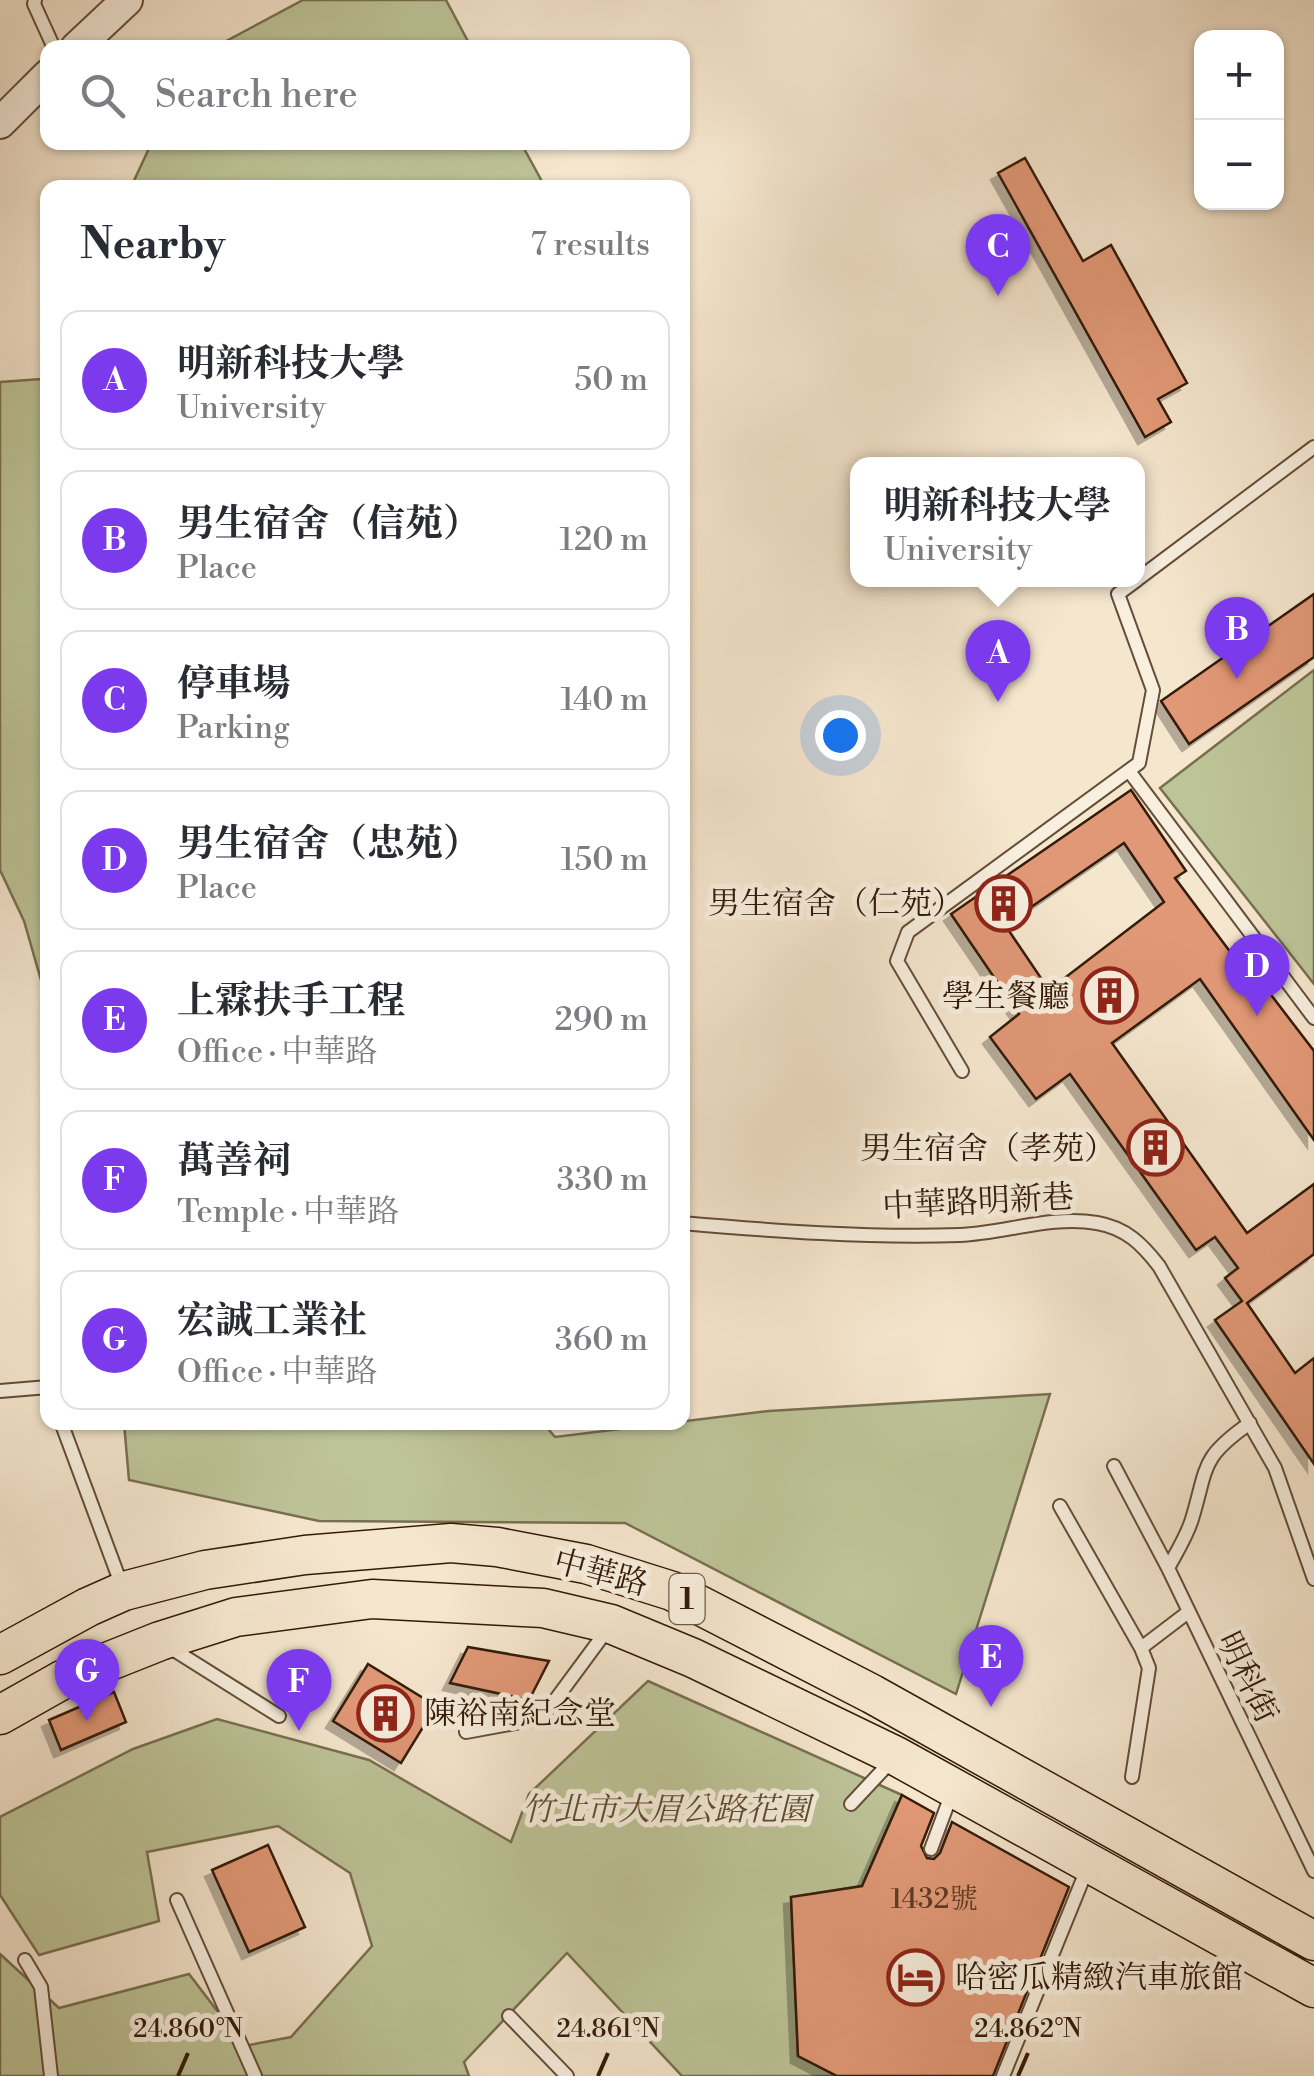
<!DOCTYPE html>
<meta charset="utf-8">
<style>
:root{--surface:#fff;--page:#f2f2f3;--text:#2b2b33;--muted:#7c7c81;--line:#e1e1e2;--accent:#7c3aed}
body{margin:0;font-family:"Libre Bodoni","Noto Serif TC",serif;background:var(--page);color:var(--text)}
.controls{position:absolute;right:30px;top:30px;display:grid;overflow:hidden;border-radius:20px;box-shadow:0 2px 8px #0004}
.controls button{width:90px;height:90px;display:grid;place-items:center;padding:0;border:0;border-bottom:2px solid var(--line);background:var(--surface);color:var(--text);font:50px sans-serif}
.you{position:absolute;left:840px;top:735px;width:35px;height:35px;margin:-25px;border:8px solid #fff;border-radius:50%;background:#1a73e8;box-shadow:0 0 0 15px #1a73e833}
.badge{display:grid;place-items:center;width:65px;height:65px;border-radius:50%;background:var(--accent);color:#fff;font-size:32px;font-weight:700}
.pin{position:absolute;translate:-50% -82px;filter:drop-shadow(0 2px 5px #0008)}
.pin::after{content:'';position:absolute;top:52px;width:35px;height:30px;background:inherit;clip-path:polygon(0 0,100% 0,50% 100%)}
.popup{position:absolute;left:850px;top:457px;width:295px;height:130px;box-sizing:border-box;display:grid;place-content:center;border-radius:20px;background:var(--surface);filter:drop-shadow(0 2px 8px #0005);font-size:32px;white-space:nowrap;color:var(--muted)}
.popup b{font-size:38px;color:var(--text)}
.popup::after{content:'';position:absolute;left:50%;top:100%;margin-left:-20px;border:20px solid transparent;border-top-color:var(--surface)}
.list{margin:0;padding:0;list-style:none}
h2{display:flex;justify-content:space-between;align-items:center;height:130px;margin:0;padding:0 40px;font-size:42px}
h2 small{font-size:32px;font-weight:400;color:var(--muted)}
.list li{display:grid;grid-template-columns:65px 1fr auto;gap:30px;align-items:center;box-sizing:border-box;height:140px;margin:0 20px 20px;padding:0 20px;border:2px solid var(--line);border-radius:20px}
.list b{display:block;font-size:38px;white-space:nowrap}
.list p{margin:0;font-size:32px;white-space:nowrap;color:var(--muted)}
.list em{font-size:32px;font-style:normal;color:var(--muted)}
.icon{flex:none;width:55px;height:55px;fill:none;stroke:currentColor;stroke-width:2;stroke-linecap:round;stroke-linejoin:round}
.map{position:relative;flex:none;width:1314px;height:2076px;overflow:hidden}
.search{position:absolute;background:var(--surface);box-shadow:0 2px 8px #0004;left:40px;top:40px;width:650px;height:110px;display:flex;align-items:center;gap:25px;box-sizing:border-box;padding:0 35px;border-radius:20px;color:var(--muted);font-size:38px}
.panel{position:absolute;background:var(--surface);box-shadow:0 2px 8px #0004;left:40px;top:180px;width:650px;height:1250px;border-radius:20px}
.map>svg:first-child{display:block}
.green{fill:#bdc498;stroke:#786f50;stroke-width:2.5}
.building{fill:#e19876;stroke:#331a07;stroke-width:2.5;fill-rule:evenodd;filter:url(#shadow)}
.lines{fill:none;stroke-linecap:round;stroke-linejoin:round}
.service-casing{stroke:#644d39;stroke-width:16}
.tertiary-casing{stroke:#644d39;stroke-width:34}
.primary-casing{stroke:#331a07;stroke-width:41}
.service{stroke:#f8efdf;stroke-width:12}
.tertiary{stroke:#f8efdf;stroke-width:30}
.primary{stroke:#f5e6ce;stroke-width:38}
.ticks{fill:none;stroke:#331a07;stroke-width:4}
.labels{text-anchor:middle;stroke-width:10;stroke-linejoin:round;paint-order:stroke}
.number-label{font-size:28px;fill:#5e3a23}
.shield{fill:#f8efdf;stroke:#6e5a48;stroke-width:2.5}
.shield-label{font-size:30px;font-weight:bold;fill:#331a07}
.poi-label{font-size:32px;fill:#331a07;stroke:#f8efdf;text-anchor:end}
.street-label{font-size:32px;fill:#331a07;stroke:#f8efdf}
.park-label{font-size:32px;font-style:italic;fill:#5c4d32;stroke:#f8efdf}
.ticks-label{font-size:25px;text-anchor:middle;fill:#331a07;stroke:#f8efdf;stroke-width:10;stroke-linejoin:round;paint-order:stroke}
</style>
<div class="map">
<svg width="1314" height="2076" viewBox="0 0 1314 2076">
<defs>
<filter id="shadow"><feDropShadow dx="-7" dy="7" stdDeviation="0" flood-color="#0004"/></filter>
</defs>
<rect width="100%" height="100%" fill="#f5e6ce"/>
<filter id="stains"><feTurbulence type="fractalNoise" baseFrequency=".002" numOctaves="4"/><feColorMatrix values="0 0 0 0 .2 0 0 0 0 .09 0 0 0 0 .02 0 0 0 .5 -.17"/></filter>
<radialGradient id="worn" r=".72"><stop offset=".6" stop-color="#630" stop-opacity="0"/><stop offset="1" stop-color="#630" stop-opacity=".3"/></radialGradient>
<path class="green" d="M303,0h143l25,47h-256z
M152,142l369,1 24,44h-414z
M47,366v635l-23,-80 -24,-51v-488l41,-3z
M1314,670v314l-154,-196z
M1050,1394l-94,300 -331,-171 -306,-2 -190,-41 -5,-57 418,-1 13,15 214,-26z
M648,1681l254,114 -40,91 -71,11 7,159 39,20h-155l-115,-123 -103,109 5,14h-469v-122l59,54 130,-34 55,72 47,-9 81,-91 -22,-73 -72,-47 -131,26 12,69 -120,34 -39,-60v-78l133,-68 84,-30 152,41 142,82 18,-48z"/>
<path class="building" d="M1025,158l58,103 28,-16 76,138 -29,16 13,23 -26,15 -147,-264z
M1314,594v63l-125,87 -28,-43z
M1131,790l55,81 -11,7 59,79 5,-4 75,98v89l-114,-161 -88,64 135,190 67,-49v70l-67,49 48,70 19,-15v106l-99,-144 27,-19 -17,-23 13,-10 -23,-31 -19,13 -126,-176 -34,25 -46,-62 29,-23 -68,-100zM1124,843l40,59 -115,88 -44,-65z
M468,1647l81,14 -20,39 -79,-17z
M368,1664l68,42 -35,57 -68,-42z
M114,1692l12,30 -65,28 -12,-30z
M902,1795l32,18 -13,33 6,12 7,1 6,-6 12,-31 117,65 -76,189h-156l-39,-20 -7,-159 71,-11z
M268,1845l37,82 -56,25 -37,-82z"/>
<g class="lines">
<defs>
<path id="service" d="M35,0l-1,4 20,44
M1138,579l176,-132
M1129,771l185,247
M962,1071l-65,-110 11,-29 231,-169 14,-73 -35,-96 19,-14
M682,1223c92,8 185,15 278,12 45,-2 92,-20 137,-12 29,5 45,21 62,43l116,202 39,111
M0,1391l48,-4
M61,1422l62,167
M1250,1423c-50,35 -42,43 -58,96 -5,17 -16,34 -24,49l146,303
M1114,1466l54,102
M1060,1506l81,142 8,20 -17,109
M166,1645l113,71
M1141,1648l46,-35
M466,1732l76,-14 65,-88
M851,1804l43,-46
M931,1849l22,-59
M177,1900l78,176
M25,1960l16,27 10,89
M509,2016l58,60
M1003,2076l84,-207"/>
<path id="tertiary" d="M76,48l51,-48
M0,123l48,-48"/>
<path id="primary" d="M0,1655l88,-48 36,-16 81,-21 100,-15 146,-12 46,4 89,17 86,27 200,103 442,247
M0,1715l62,-35 98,-39 76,-24 136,-18 171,9 68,16 82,34 203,98 418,232"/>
</defs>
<use href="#service" class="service-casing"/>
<use href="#tertiary" class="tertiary-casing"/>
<use href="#primary" class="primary-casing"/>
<use href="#service" class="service"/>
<use href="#tertiary" class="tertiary"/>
<use href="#primary" class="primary"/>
</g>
<path class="ticks" d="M178,2076l10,-23M598,2076l10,-23M1018,2076l10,-23"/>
<defs>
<symbol id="building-ring" viewBox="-11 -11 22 22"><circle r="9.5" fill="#f8efdf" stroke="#8f2418" stroke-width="1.5"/><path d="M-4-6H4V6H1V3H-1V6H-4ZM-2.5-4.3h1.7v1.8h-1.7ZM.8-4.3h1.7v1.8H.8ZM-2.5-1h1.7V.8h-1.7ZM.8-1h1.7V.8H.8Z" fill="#8f2418"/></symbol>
<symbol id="hotel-ring" viewBox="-11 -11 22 22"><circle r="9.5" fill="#f8efdf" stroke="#8f2418" stroke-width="1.5"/><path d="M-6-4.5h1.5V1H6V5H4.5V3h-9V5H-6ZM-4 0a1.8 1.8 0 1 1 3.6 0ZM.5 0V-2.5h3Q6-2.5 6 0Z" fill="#8f2418"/></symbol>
</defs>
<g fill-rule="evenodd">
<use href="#building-ring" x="972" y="872" width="63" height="63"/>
<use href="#building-ring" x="1078" y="964" width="63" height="63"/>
<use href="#building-ring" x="1124" y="1116" width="63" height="63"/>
<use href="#building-ring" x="354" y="1682" width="63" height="63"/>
<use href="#hotel-ring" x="884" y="1946" width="63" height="63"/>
</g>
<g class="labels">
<g class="number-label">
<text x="934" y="1908">1432號</text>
</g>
<rect class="shield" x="669.5" y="1574" width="35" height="50" rx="8"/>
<g class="shield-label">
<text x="687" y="1609">1</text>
</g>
<g class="poi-label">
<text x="964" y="914">男生宿舍（仁苑）</text>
<text x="1070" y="1007">學生餐廳</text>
<text x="1116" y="1159">男生宿舍（孝苑）</text>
<text x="424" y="1724" text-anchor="start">陳裕南紀念堂</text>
<text x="955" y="1988" text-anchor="start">哈密瓜精緻汽車旅館</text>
</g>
<g class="street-label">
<text transform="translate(978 1201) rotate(-3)" y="11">中華路明新巷</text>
<text transform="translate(601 1572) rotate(15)" y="11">中華路</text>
<text transform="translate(1248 1677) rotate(64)" y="11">明科街</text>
</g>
<g class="park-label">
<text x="666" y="1820">竹北市大眉公路花園</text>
</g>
</g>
<g class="ticks-label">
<text x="188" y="2037">24.860°N</text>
<text x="608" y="2037">24.861°N</text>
<text x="1028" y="2037">24.862°N</text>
</g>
<rect width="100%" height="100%" filter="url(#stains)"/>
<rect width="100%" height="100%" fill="url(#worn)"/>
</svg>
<div class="controls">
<button>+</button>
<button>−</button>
</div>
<div class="you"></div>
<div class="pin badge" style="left:998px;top:702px">A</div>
<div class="popup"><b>明新科技大學</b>University</div>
<div class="pin badge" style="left:1237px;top:679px">B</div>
<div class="pin badge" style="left:998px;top:296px">C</div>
<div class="pin badge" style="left:1257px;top:1016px">D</div>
<div class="pin badge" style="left:991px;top:1707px">E</div>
<div class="pin badge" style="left:299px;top:1731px">F</div>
<div class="pin badge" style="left:87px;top:1721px">G</div>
<div class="search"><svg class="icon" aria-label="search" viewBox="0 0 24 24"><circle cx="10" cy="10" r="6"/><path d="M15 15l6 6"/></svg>Search here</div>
<section class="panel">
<h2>Nearby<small>7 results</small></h2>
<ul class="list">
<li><span class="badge">A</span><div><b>明新科技大學</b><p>University</p></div><em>50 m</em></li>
<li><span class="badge">B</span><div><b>男生宿舍（信苑）</b><p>Place</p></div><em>120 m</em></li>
<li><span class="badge">C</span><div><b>停車場</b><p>Parking</p></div><em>140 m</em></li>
<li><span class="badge">D</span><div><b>男生宿舍（忠苑）</b><p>Place</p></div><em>150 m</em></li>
<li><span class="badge">E</span><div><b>上霖扶手工程</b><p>Office · 中華路</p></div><em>290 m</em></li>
<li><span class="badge">F</span><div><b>萬善祠</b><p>Temple · 中華路</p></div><em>330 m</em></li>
<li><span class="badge">G</span><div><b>宏誠工業社</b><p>Office · 中華路</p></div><em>360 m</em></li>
</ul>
</section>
</div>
